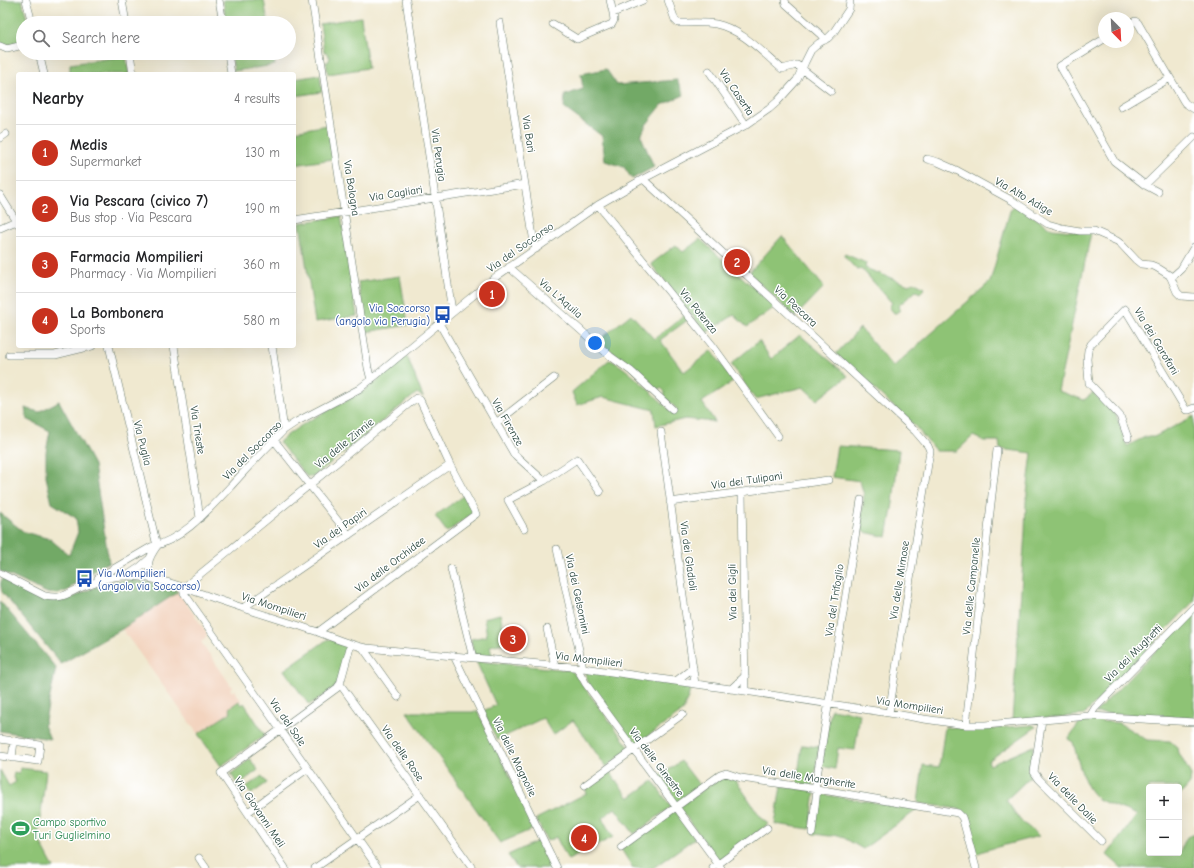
<!DOCTYPE html>
<meta charset="utf-8">
<style>
:root{--surface:#fff;--page:#f6f6f6;--text:#202124;--muted:#757577;--line:#e0e0e0;--accent:#c8321e}
body{margin:0;font-family:"Comic Neue",sans-serif;background:var(--page);color:var(--text)}
.controls{position:absolute;right:12px;bottom:12px;display:grid;overflow:hidden;border-radius:4px;box-shadow:0 4px 16px #0002}
.controls button{width:36px;height:36px;display:grid;place-items:center;padding:0;border:0;border-bottom:1px solid var(--line);background:var(--surface);color:var(--text);font:20px sans-serif}
.compass{position:absolute;left:1098px;top:12px;width:36px;height:36px;border-radius:50%;background:var(--surface);box-shadow:0 4px 16px #0002;rotate:156deg}
.you{position:absolute;left:595px;top:343px;width:14px;height:14px;margin:-10px;border:3px solid #fff;border-radius:50%;background:#1a73e8;box-shadow:0 0 0 6px #1a73e833}
.badge{display:grid;place-items:center;width:26px;height:26px;border-radius:50%;background:var(--accent);color:#fff;font-size:13px;font-weight:700}
.pin{position:absolute;translate:-50% -50%;border:2px solid #fff;box-shadow:0 1px 4px #0006}
.list{margin:0;padding:0;list-style:none}
h2{display:flex;justify-content:space-between;align-items:center;height:52px;margin:0;padding:0 16px;font-size:17px}
h2 small{font-size:13px;font-weight:400;color:var(--muted)}
.list li{display:grid;grid-template-columns:26px 1fr auto;gap:12px;align-items:center;box-sizing:border-box;height:56px;padding:0 16px;border-top:1px solid var(--line)}
.list b{display:block;font-size:15px;white-space:nowrap}
.list p{margin:0;font-size:13px;white-space:nowrap;color:var(--muted)}
.list em{font-size:13px;font-style:normal;color:var(--muted)}
.icon{flex:none;width:22px;height:22px;fill:none;stroke:currentColor;stroke-width:2;stroke-linecap:round;stroke-linejoin:round}
.map{position:relative;flex:none;width:1194px;height:868px;overflow:hidden}
.search{position:absolute;background:var(--surface);box-shadow:0 4px 16px #0002;left:16px;top:16px;width:280px;height:44px;display:flex;align-items:center;gap:10px;box-sizing:border-box;padding:0 14px;border-radius:22px;color:var(--muted);font-size:15px}
.panel{position:absolute;background:var(--surface);box-shadow:0 4px 16px #0002;left:16px;top:72px;width:280px;height:276px;border-radius:4px}
.map>svg:first-child{display:block}
.built{fill:#f3d4bf}
.green{fill:#8ec375;stroke:#568054}
.forest{fill:#72a966;stroke:#48734d}
.lines{fill:none;stroke-linecap:round;stroke-linejoin:round}
.minor-casing{stroke:#68796b;stroke-width:8}
.minor{stroke:#fff;stroke-width:7}
.labels{text-anchor:middle;stroke-width:3;stroke-linejoin:round;paint-order:stroke}
.street-label{font-size:11px;fill:#1f3d34;stroke:#fff}
.transit-label{font-size:11px;fill:#164399;stroke:#fff;text-anchor:end}
.leisure-label{font-size:11px;fill:#27864d;stroke:#fff;text-anchor:start}
</style>
<div class="map">
<svg width="1194" height="868" viewBox="0 0 1194 868">
<rect width="100%" height="100%" fill="#fff"/>
<filter id="ink" filterUnits="userSpaceOnUse"><feTurbulence type="fractalNoise" baseFrequency=".025" numOctaves="2"/><feDisplacementMap in="SourceGraphic" scale="8" xChannelSelector="R" yChannelSelector="G"/><feConvolveMatrix kernelMatrix="1 2 1 2 8 2 1 2 1" color-interpolation-filters="sRGB"/></filter>
<filter id="wash" filterUnits="userSpaceOnUse"><feTurbulence type="fractalNoise" baseFrequency=".012" numOctaves="4" result="noise"/><feDisplacementMap in="SourceGraphic" scale="16" xChannelSelector="R" yChannelSelector="G"/><feGaussianBlur stdDeviation="0.9" result="paint"/><feColorMatrix in="noise" values="0 0 0 0 0 0 0 0 0 0 0 0 0 0 0 0 0 1.4 0 .05"/><feComposite in="paint" operator="in"/></filter>
<g filter="url(#wash)">
<rect width="100%" height="100%" fill="#f0e9d0"/>
<path class="built" d="M178,592l29,41 -2,6 -4,3 31,45 -2,2 2,3 2,-2 7,10 -2,2 3,3 2,-2 21,32 -44,31 -99,-137z"/>
<path class="green" d="M0,0h22l6,23h-5v19l-18,4 -5,-3z
M223,0h41l4,23h-42z
M361,17l7,51 -40,6 -2,-12h2l2,-4 -4,-6h-2l-4,-28z
M231,53h42l2,12 -41,6z
M126,56l3,18h-59v-10z
M320,75l2,17 -28,4v-17z
M328,125l5,34 -39,6v-34z
M1015,204l37,25 39,4 -33,158 26,9 9,-7 23,22 11,31 18,-9h9l40,-21v185l-110,114 -72,6 13,-189 1,-30 6,-49 -32,-4 -1,-8h-15l-11,-5 -16,15h-22v-1l-20,-24 -79,-72 24,-26 33,39 97,-85 20,-71z
M341,216l16,100 -42,6 -15,-99z
M782,236l42,51 -29,30 -46,-44z
M700,239l75,68 -28,20 -13,-12 -28,18 -55,-69 25,-19 7,7z
M845,254l21,9 -1,5 44,17 4,-3 12,6 -5,5 -4,-2 -18,15 2,4 -4,3h-2l-4,-5v-3l2,-2 -31,-35 -3,2 -2,-1 -12,-13v-1z
M400,276l8,49 -42,7 -8,-50z
M631,314l23,25 31,-24 4,4 -29,21 24,32 28,-22 21,32 -31,20 13,20 -30,-3 -29,7 -2,-16 -51,-13 -26,8 -5,-13 37,-32c13,2 52,42 64,53l4,-4 -13,-12 1,-5 -4,-4 -5,3 -29,-27 -29,-23z
M800,335l48,41 -31,24 -14,-13 -48,12 -24,-35 28,-23 12,18z
M407,356l16,41 -6,-4 -104,84h-6l-28,-35c25,-23 59,-34 87,-53 15,-10 26,-25 41,-33z
M837,446l62,4 -6,53 -6,34 -27,-6 4,-36 -4,-14 -28,-4z
M464,495l9,16 -1,3 -25,18 -12,-16z
M1194,611v108l-33,-3 -66,-3z
M500,614l7,28 -17,4 2,11 -18,-1 -3,-17 16,-3 -3,-18z
M328,639l17,5c0,13 -2,33 -10,43 -6,6 -19,13 -26,18l-25,-35z
M476,661l94,9 3,2 56,75v2l-23,18 -33,-47 -20,15 -10,-17 -46,22 -14,-29 13,-6z
M585,672h3l104,14 -9,25 -49,35 -47,-64z
M239,701l3,4 2,-2 21,32 -44,31 -23,-32 33,-22 -2,-4z
M831,709l29,5 -5,36 -17,-2 -3,21 -14,-3z
M407,712h71l57,116 -35,15z
M1089,720l30,3 28,17 23,1 8,7 1,5 12,22 -1,9 -11,12v-9h-30v66h30v-1l1,1 1,-4 6,-12 7,-3v34h-72l-15,-13 30,-40c-12,-6 -26,-9 -37,-15 -17,-10 -22,-41 -27,-58l-5,-3 12,-17z
M1033,725l3,2 -48,34 2,4 44,-19 -4,27v4l-24,23 14,20 19,16 -53,14 -10,4 -10,-38 -3,-4 -4,-3 -41,-6 5,-38 16,2 6,-40 23,2h18z
M802,745l17,2 -6,39 -16,-3z
M250,759l8,11 -20,15 -7,-11z
M681,761l19,25 -24,18 -19,-26z
M20,768l26,3 -8,67 16,30h-54v-98l9,16 7,-4 -3,-4 1,-6 5,1z
M609,771l20,27 24,-17 18,26 -37,27 -19,-26 -13,10 11,19 -45,23 -12,-23 -9,4 -11,-22 51,-26 -2,-4z
M262,776l5,7 -16,11 -5,-7z
M722,776h6l7,3 25,37 8,8 -49,38 -40,-55z
M781,786l34,5 -5,38 -35,-5z
M819,794l99,15 -55,40 -24,-14 -9,1 -16,-2z
M675,810l20,28 -42,30h-20l-12,-19z
M540,840l14,28h-37l-9,-13z"/>
<path class="forest" d="M606,69l11,16 60,-5 7,15 -22,10 -16,20 -5,11 13,31 -22,12 -8,-12 -19,-6 -3,-25 -38,-28 1,-13 18,-6 -2,-15z
M59,401l35,64 15,98 -5,1 -33,23 -2,3 -11,4 -11,-1 -47,-22v-58l24,19 26,7 19,16 9,-23 -2,-14 -24,-15 -6,-26v-25l4,-21 -23,-12 -2,-11 14,4z
M2,579h3c15,8 37,23 53,22 14,-1 25,-9 37,-14 22,-9 44,-9 66,-2 6,2 14,2 17,7l-56,37 -61,35 -59,-72c-1,-5 -2,-9 0,-13z
M0,601l56,67 -12,57 6,14 -50,-8z"/>
</g>
<g filter="url(#ink)">
<g class="lines">
<defs>
<path id="minor" d="M26,0l6,23
M122,0l4,23
M219,0l4,23
M312,0l56,368 3,12
M406,0l45,305 2,7
M610,0l3,13 30,-13
M668,0l7,20 3,3c12,0 26,-1 38,1 25,5 47,29 66,45l15,-4 34,26
M785,0l1,4 35,31 4,5
M500,23l34,220 2,6
M553,24l24,15 35,-15 2,-4 -1,-7
M1128,25l7,-4 3,2 45,77 2,3 9,6
M1104,39l-44,27 54,95 31,24 13,7
M0,46l7,3 16,-4
M39,53l5,21
M130,53l3,21
M228,53l3,21
M709,71l37,54
M1121,107l49,-29
M0,138l6,-4
M927,159l11,3 20,9 55,30 35,23 14,4 18,3h14l23,10 4,3 15,16 5,4 10,1 5,2 13,8 2,3 6,14 4,4 13,1
M643,179l272,252 13,15 2,5 -41,262
M1145,185l49,-48
M0,195l18,29
M598,205l115,141 65,90
M294,220l231,-36
M0,228l16,-7
M509,267l101,89 21,15 41,38
M1171,278l10,-9 13,-22
M439,323l75,131 30,27 -36,19 16,29
M109,346l48,200
M174,346l26,172
M272,346l12,84
M9,355h46l37,-9
M496,423l58,-45
M661,432l34,252
M1128,438l-8,-22 -31,-33 -2,-24 1,-9 3,-6 34,-35 58,96 3,5h3l5,-2
M274,440l75,95
M544,481l33,-22 23,33
M742,492l3,199
M670,502l158,-22
M557,549l26,119
M451,569l22,89
M0,573l45,23c20,4 23,-4 40,-10 20,-8 34,-12 56,-9 22,2 46,12 67,19 36,13 74,24 110,36 16,6 32,13 49,16l216,20 162,23 144,22 35,6 42,6h19l105,-9 104,6
M128,575l12,-8 8,-7
M98,578l53,-31c33,-8 57,-37 80,-61 17,-19 35,-38 53,-56l12,-8 63,-33 20,-16 118,-97 101,-71 45,-26 103,-54 23,-16 8,-7 20,-22 8,-18 6,-12 8,-7 9,-5 5,-5 16,-24 1,-9
M152,579c-6,-15 -4,-20 5,-33
M243,608l207,-143
M547,629l8,37
M318,632l158,-118 -26,-49 -30,-65 -4,-2 -233,190 1,5 194,275
M351,644l-11,40 132,184
M363,648l35,49
M454,656l103,212
M577,668l9,16 135,184
M676,681l17,-13
M731,689l14,-13
M1090,716l5,-8 99,-101
M1042,720l-8,52 5,7 62,62
M966,725l31,-275
M0,739l40,6 -2,16 -38,-5
M12,758l2,-17
M585,785l98,-71
M815,789l46,-289
M248,812l59,-43
M812,833l5,-44
M621,847l99,-72 6,-2 15,5 76,11 141,24 4,4 1,3 13,48
M199,858l7,10
M285,868l-64,-95 116,-85 3,-4
M315,868l105,-73
M713,868l54,-40"/>
</defs>
<use href="#minor" class="minor-casing"/>
<use href="#minor" class="minor"/>
</g>
</g>
<defs>
<symbol id="bus-bare" viewBox="-9 -9 18 18"><path d="M-5-6H5V4H4V6H2V4H-2V6H-4V4H-5ZM-3.5-4V0h7V-4ZM-3.5 1.2v1.5H-2V1.2ZM2 1.2v1.5H3.5V1.2Z" fill="#1a4fb4" stroke="#fff" stroke-width="2.5" paint-order="stroke"/></symbol>
<symbol id="stadium-bare" viewBox="-9 -9 18 18"><path d="M0-5a6.5 5 0 1 0 0 10a6.5 5 0 1 0 0-10ZM-3.5-1.8h7v3.6h-7Z" fill="#2e9e5b" stroke="#fff" stroke-width="2.5" paint-order="stroke"/></symbol>
</defs>
<g fill-rule="evenodd">
<use href="#bus-bare" x="430" y="302" width="25" height="25"/>
<use href="#bus-bare" x="72" y="566" width="25" height="25"/>
<use href="#stadium-bare" x="8" y="816" width="25" height="25"/>
</g>
<g class="labels">
<g class="street-label">
<text transform="translate(737 92) rotate(56)" y="4">Via Caserta</text>
<text transform="translate(529 134) rotate(81)" y="4">Via Bari</text>
<text transform="translate(439 155) rotate(82)" y="4">Via Perugia</text>
<text transform="translate(352 188) rotate(81)" y="4">Via Bologna</text>
<text transform="translate(396 193) rotate(-9)" y="4">Via Cagliari</text>
<text transform="translate(1024 196) rotate(30)" y="4">Via Alto Adige</text>
<text transform="translate(520 247) rotate(-35)" y="4">Via del Soccorso</text>
<text transform="translate(561 298) rotate(41)" y="4">Via L'Aquila</text>
<text transform="translate(796 306) rotate(43)" y="4">Via Pescara</text>
<text transform="translate(699 311) rotate(51)" y="4">Via Potenza</text>
<text transform="translate(1157 341) rotate(59)" y="4">Via dei Garofani</text>
<text transform="translate(508 422) rotate(60)" y="4">Via Firenze</text>
<text transform="translate(198 430) rotate(81)" y="4">Via Trieste</text>
<text transform="translate(143 443) rotate(76)" y="4">Via Puglia</text>
<text transform="translate(344 443) rotate(-39)" y="4">Via delle Zinnie</text>
<text transform="translate(252 450) rotate(-45)" y="4">Via del Soccorso</text>
<text transform="translate(747 480) rotate(-8)" y="4">Via dei Tulipani</text>
<text transform="translate(340 528) rotate(-35)" y="4">Via dei Papiri</text>
<text transform="translate(689 556) rotate(82)" y="4">Via dei Gladioli</text>
<text transform="translate(390 564) rotate(-37)" y="4">Via delle Orchidee</text>
<text transform="translate(899 580) rotate(-81)" y="4">Via delle Mimose</text>
<text transform="translate(971 586) rotate(-84)" y="4">Via delle Campanelle</text>
<text transform="translate(732 592) rotate(-91)" y="4">Via dei Gigli</text>
<text transform="translate(578 594) rotate(78)" y="4">Via dei Gelsomini</text>
<text transform="translate(834 600) rotate(-81)" y="4">Via del Trifoglio</text>
<text transform="translate(274 606) rotate(18)" y="4">Via Mompilieri</text>
<text transform="translate(1133 653) rotate(-45)" y="4">Via dei Mughetti</text>
<text transform="translate(589 659) rotate(7)" y="4">Via Mompilieri</text>
<text transform="translate(910 705) rotate(9)" y="4">Via Mompilieri</text>
<text transform="translate(288 722) rotate(55)" y="4">Via del Sole</text>
<text transform="translate(403 753) rotate(55)" y="4">Via delle Rose</text>
<text transform="translate(515 757) rotate(64)" y="4">Via delle Magnolie</text>
<text transform="translate(657 762) rotate(53)" y="4">Via delle Ginestre</text>
<text transform="translate(809 777) rotate(9)" y="4">Via delle Margherite</text>
<text transform="translate(1073 798) rotate(46)" y="4">Via delle Dalie</text>
<text transform="translate(260 812) rotate(56)" y="4">Via Giovanni Meli</text>
</g>
<g class="transit-label">
<text x="430" y="312">Via Soccorso<tspan x="430" dy="13">(angolo via Perugia)</tspan></text>
<text x="98" y="577" text-anchor="start">Via Mompilieri<tspan x="98" dy="13">(angolo via Soccorso)</tspan></text>
</g>
<g class="leisure-label">
<text x="33" y="826">Campo sportivo<tspan x="33" dy="13">Turi Guglielmino</tspan></text>
</g>
</g>
</svg>
<div class="controls">
<button>+</button>
<button>−</button>
</div>
<svg class="compass" viewBox="-18 -18 36 36"><path d="M0-13l5 13h-10z" fill="#e53935"/><path d="M0 13l5-13h-10z" fill="#757577"/></svg>
<div class="you"></div>
<div class="pin badge" style="left:492px;top:294px">1</div>
<div class="pin badge" style="left:737px;top:262px">2</div>
<div class="pin badge" style="left:513px;top:639px">3</div>
<div class="pin badge" style="left:584px;top:838px">4</div>
<div class="search"><svg class="icon" aria-label="search" viewBox="0 0 24 24"><circle cx="10" cy="10" r="6"/><path d="M15 15l6 6"/></svg>Search here</div>
<section class="panel">
<h2>Nearby<small>4 results</small></h2>
<ul class="list">
<li><span class="badge">1</span><div><b>Medis</b><p>Supermarket</p></div><em>130 m</em></li>
<li><span class="badge">2</span><div><b>Via Pescara (civico 7)</b><p>Bus stop · Via Pescara</p></div><em>190 m</em></li>
<li><span class="badge">3</span><div><b>Farmacia Mompilieri</b><p>Pharmacy · Via Mompilieri</p></div><em>360 m</em></li>
<li><span class="badge">4</span><div><b>La Bombonera</b><p>Sports</p></div><em>580 m</em></li>
</ul>
</section>
</div>
